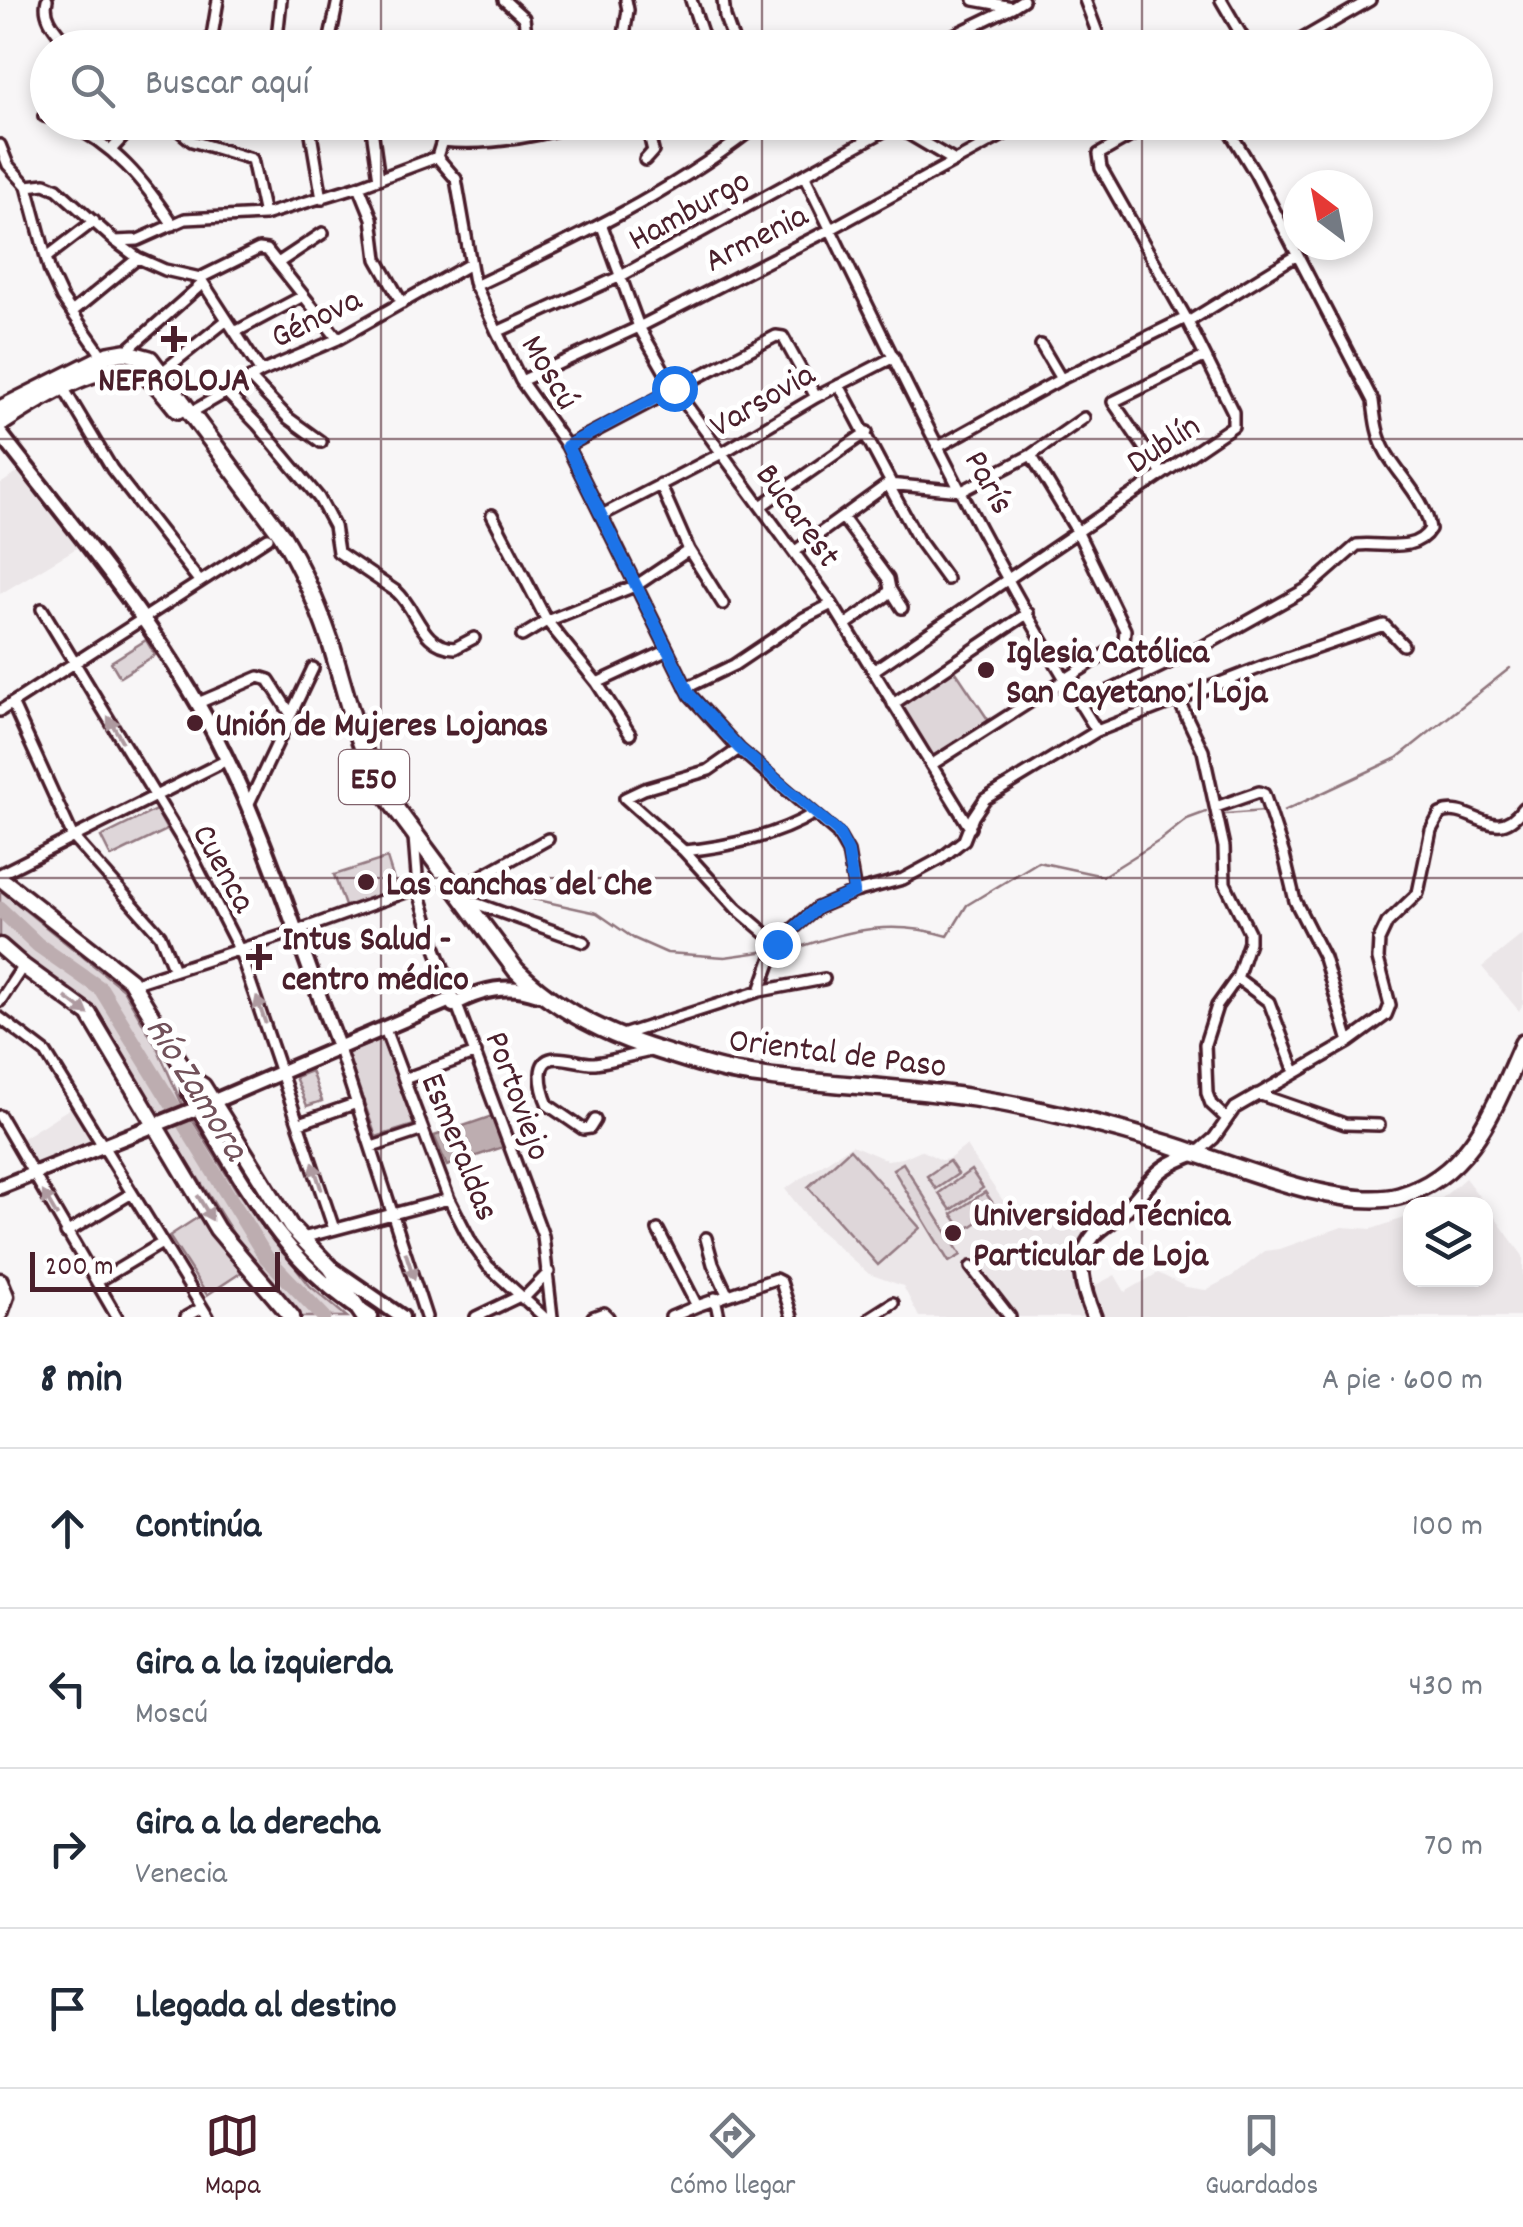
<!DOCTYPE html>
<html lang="es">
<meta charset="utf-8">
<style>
:root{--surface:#fff;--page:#f2f2f3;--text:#1f2937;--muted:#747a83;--line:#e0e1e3;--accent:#4a1f2b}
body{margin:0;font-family:Dekko,sans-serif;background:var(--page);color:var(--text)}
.controls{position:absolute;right:30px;bottom:30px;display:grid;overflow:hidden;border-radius:20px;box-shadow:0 5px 15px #0003}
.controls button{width:90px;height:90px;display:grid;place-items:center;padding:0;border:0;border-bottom:2px solid var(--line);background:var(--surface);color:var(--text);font:50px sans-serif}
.compass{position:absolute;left:1283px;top:170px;width:90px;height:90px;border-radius:50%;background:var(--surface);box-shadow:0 5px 15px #0003;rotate:328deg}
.scale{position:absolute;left:30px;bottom:25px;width:250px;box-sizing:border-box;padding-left:10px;border:5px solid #4a1f2b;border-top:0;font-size:28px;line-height:35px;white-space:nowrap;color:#4a1f2b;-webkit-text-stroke:8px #fff;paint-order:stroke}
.stop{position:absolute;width:30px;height:30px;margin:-22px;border:8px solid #1a73e8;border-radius:50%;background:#fff}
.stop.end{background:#1a73e8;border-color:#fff;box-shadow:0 2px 10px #0008}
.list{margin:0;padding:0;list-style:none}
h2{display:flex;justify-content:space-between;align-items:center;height:130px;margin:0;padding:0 40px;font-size:42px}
h2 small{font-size:32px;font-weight:400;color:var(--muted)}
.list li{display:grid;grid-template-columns:65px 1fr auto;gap:30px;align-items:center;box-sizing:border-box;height:160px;padding:0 40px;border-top:2px solid var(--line)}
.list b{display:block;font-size:38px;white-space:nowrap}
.list p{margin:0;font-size:32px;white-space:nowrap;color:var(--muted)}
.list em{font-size:32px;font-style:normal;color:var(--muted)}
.icon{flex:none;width:55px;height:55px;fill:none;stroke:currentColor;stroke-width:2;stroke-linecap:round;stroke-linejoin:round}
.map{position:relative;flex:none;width:1523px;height:1317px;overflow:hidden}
.search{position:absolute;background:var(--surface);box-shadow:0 5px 15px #0003;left:30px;right:30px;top:30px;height:110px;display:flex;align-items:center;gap:25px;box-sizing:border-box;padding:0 35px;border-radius:55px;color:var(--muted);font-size:38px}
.sheet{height:770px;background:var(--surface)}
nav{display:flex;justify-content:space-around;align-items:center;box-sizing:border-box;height:140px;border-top:2px solid var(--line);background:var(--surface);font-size:28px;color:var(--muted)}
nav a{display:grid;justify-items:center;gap:5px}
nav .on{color:var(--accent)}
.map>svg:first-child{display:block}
.built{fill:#ebe6e8}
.green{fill:#ded6d9;stroke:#947a82;stroke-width:2.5}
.water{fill:#bdadb0;stroke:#8f747b;stroke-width:2.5}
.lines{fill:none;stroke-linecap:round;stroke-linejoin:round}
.stream{stroke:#8f747b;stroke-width:2.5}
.river{stroke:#bdadb0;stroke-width:15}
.street-casing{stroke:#4a1f2b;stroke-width:16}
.secondary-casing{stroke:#4a1f2b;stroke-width:20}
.primary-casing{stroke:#4a1f2b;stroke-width:21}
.highway-casing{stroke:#4a1f2b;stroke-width:22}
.street{stroke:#fff;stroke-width:9}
.secondary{stroke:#fff;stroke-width:12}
.primary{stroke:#fff;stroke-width:14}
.highway{stroke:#fff;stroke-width:15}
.oneway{fill:#ae9aa0}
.route{stroke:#1a73e8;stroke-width:12}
.grid{fill:none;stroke:#4a1f2b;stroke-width:2.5;stroke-opacity:0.55}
.poi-dot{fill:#4a1f2b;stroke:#fff;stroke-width:4}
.labels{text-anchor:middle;stroke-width:10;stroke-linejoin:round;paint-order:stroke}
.shield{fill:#fff;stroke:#80626b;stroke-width:2.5}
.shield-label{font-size:32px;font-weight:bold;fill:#4a1f2b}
.street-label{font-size:35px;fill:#4a1f2b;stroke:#fff}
.poi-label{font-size:35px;font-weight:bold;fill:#4a1f2b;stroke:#fff;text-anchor:start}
.water-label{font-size:38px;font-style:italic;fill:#72515a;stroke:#fff}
</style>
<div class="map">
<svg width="1523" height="1317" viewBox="0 0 1523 1317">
<rect width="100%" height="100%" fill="#f8f6f7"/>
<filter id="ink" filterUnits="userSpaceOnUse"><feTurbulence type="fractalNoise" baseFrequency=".01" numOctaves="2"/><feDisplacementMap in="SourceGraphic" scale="20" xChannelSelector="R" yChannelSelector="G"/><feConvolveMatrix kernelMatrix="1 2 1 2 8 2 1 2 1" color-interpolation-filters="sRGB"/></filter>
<g filter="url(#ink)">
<path class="built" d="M22,470l58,76 -80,48v-110z
M1523,934v70l-4,7 -37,-44z
M72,1107l23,36 -57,25 -17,-29z
M852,1145l35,15 16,-2 18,-8 20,10 8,-1 17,-13 42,62 62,8 16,21 -9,31 13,20 25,-13 10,17 33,-19 28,14 20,3 28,-15 31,-24 15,-2 62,-22 30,2 38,-13v64h76v-75l37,51v61h-604l-16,-31 -34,-12 -54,-47 -30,-38z
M1465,1178l20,26h-54l9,-4z"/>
<path class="green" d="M146,640l9,15 -35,22 -9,-15z
M954,669l35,52 -56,35 -34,-51z
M156,810l11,20 -56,27 -10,-20z
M387,858l10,32 -51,19 -12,-34z
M0,890l123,99 34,58 25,57 55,87 73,95 37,31h-45l-56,-63 -136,-215 -31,-43 -48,-27 -31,-24z
M382,1039l32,86 -38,12 -29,-84z
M311,1071l11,30 -15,5 -12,-29z
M850,1149l70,79 -42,37 -70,-78z
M949,1161l9,13 -22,15 -9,-13z
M903,1163l58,92 -12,7 -56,-93z
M971,1170l12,18 -32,22 -12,-17z
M985,1192l12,17 -33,22 -12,-17z
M200,1216l20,31 22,25 -35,23 -38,-59z"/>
<path class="water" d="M492,1116l11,31 -56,19 -13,-30z"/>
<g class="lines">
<path class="stream" d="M1284,811l113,-53 113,-90
M1226,814l38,-3
M483,888l114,25 36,25 34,15 58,4 43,-6
M800,947c53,-18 93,-27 148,-11l19,-31 71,-43 65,14 56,-35 28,-22 19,-7"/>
<path class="river" d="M0,909l38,36 63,44 165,268 58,60"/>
<defs>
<path id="street" d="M47,0c-5,19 12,33 23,48
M504,0l20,18 4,30
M691,0l16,48
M723,0l2,17 11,31
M974,0l38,7 11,-7
M1085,0l18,48
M1221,0l28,48
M210,48l8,-48
M276,48l5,-48
M328,48l10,-48
M622,48l6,-38 -2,-10
M927,48l85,-41
M1287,48l83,-48
M44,116l4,1
M65,122c49,22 79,59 108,103
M169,122l23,19 60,18 12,56
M309,122l13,77
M371,122l8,57
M892,124l61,36
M442,141c48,5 98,-5 144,-19
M0,145l8,20 19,21 23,86 12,26 41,59
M111,150l26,-28
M437,157l19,22 18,103 23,50 24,49 46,65 123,249 49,54 98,84 11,19 7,40
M437,157l5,-16 -1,-19
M645,160l8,-9 -7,-29
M804,175c92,188 181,379 293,556
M27,186l18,-2 12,5 58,52 23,17 27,12 35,8 59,-29 8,1 71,89
M359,186l13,32 5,41 25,44
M602,226l37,101 35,61 158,216 138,224
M115,241l23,-1 47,-21 79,-4 95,-29 78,-29
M47,257l47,-36
M278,263l45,-30
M200,278l61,94
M475,286c95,-45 191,-90 275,-155
M72,312l66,-54
M1188,322l109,-67
M235,332l68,-36
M497,332l124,-56 279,-154
M1041,345l20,34
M125,352l77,-68
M162,372l65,-52
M250,378l38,40 33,24
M521,381l118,-54 192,-98 179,-98
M61,384l51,85 88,113
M839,385l52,98
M225,391l33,34 61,73 15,28 4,26 59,40c21,19 24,55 58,56l19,-10
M190,413l71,-41 77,-33 132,-75
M567,446l209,-110 7,1 33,60
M938,447l123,-68 125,-61
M1162,474l-49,-72 91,-45
M660,484l29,66 34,54
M888,484l30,55 29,40
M761,506l106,-74
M492,515l55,106 50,62 33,51
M602,515l120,-62 94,-56 78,-40
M843,518l45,61 2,10 12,19
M794,552l94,-68 74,7 69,-36 53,-37
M42,609l148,244 49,96 95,280
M845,625l41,-29 4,-7
M522,636l25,-15 90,-36 52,-35
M873,671l360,-245v-14l-47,-94 -85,-150 -2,-14 56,-32
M597,683l69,-32
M686,688l48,-23 70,-47 28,-14
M1179,701l24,50 21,96 1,36 24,49v10l-12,36 -20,28 -12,38 2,49 4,11 15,14
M12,703l61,134 87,98 14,35
M198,703l61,-26 10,3 21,33
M893,704l135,-91
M1080,705l124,-59 104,-58 49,-43c24,-3 58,9 73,-16 -4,-29 -29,-51 -43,-75 -10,-16 -12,-35 -14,-53l-118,-228 -31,-51
M0,711l268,-173
M739,749l-30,21 -65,19 -19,9 59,53 52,57 41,35
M931,765l193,-123 1,-12 -48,-99 -46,-76
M248,805l65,-137
M1216,807l43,-15 5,2 20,61 11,46 29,57 25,84
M414,837l4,51 17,58 108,290 9,81
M684,851c42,-4 93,-15 129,-37
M0,874l227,-114
M455,891l93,-52
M464,899l120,43
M1237,978l32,24 26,70
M132,984l162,-52 151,-54
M760,991l64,-12
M0,1001l23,-35
M0,1018l46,35 162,264
M385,1029l64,170 22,43 17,24 56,51
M622,1035l138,-44 17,-48 40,-35 38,-16 48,-13 37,-20 24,-19 9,-23 12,-18 112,-68 167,-65 120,-41 19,20
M339,1049l87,268
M404,1079l72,-26
M1258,1094l87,30 34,1
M0,1116l117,201
M595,1120l-5,8 -7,1 -35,-24c-4,-9 -7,-21 -7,-31 1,-29 38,-9 54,-11 18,-2 37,-8 55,-12
M300,1123l57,-20
M372,1147l51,-17
M1198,1152l16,-14 21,-30 114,-66 37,-27 4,-10 -12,-46 1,-19 8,-17 31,-30 13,-63 9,-16c30,-14 54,34 83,-6
M658,1230l39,76 78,-27 6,3 11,35
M66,1233l66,-40
M302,1238l147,-39
M706,1238l7,26 14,30
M971,1267l39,50
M97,1282l65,-39
M715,1298l4,19
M523,1299l26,-27
M186,1317l16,-9
M476,1317l44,-21
M593,1317l11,-4 4,4
M671,1317l26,-11
M871,1317l22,-14"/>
<path id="secondary" d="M0,433c68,88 142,174 198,271 61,106 97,231 141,345
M453,1005c26,-15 56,-22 85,-11
M189,1077v15l9,16c51,84 87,156 173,209
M0,1187l198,-79 250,-107 8,2
M334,1270l68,47
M1094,1317c-11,-27 -21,-57 0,-82 9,-10 22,-16 31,-25 31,-32 26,-41 73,-58"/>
<path id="primary" d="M0,878l130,102 59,97 14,9 88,141 39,40 34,50
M0,946l23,20 66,48 128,215 75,88
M0,1281l6,15 -6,17"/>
<path id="highway" d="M0,409l108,-54 17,-3 25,7 131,175c21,34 36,69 49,107 16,51 26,102 52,149l134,180c39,39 92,65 144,81 26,8 53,18 80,22 77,12 156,13 234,25 64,10 129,26 191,45 59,18 175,69 234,53 73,-20 96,-91 124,-153
M0,424c31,-20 101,-67 138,-52 16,6 29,25 40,38"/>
</defs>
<use href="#street" class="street-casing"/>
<use href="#secondary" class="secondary-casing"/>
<use href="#primary" class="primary-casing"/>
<use href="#highway" class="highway-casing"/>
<use href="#street" class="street"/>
<use href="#secondary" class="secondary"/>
<use href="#primary" class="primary"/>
<use href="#highway" class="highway"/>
</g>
<defs><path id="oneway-solid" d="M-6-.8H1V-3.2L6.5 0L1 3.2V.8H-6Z" transform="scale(2.5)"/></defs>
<g class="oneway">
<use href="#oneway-solid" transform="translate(115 729) rotate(-120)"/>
<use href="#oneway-solid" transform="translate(77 1006) rotate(37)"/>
<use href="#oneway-solid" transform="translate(261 1010) rotate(-109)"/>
<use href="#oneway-solid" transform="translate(317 1176) rotate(-108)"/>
<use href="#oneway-solid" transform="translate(50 1204) rotate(-120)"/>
<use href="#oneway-solid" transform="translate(205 1208) rotate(59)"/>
<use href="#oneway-solid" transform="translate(410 1266) rotate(72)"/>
</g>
</g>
<g class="lines" filter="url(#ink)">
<path class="route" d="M674,388l-107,58 123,249 49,53 99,84 10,20 6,40 -37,16 -40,36"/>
</g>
<path class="grid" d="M381,0v48M762,0v48M1142,0v48M381,122v1195M762,122v1195M1142,122v1195M0,439h1523M0,878h1523"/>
<g class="poi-dot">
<path d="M169 324h10v10h10v10h-10v10h-10v-10h-10v-10h10z"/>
<circle cx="986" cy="670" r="10"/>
<circle cx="195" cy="723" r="10"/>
<circle cx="366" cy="882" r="10"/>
<path d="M254 942h10v10h10v10h-10v10h-10v-10h-10v-10h10z"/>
<circle cx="953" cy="1233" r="10"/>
</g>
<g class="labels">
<rect class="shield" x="339" y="750" width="70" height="54" rx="8"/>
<g class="shield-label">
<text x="374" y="788">E50</text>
</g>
<g class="street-label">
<text transform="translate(688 208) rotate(-29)" y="12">Hamburgo</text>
<text transform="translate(755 236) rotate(-27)" y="12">Armenia</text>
<text transform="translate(315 316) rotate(-26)" y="12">Génova</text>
<text transform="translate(552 371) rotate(59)" y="12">Moscú</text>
<text transform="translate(761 398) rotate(-30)" y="12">Varsovia</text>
<text transform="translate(1162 442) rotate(-33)" y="12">Dublín</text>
<text transform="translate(991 481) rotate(61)" y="12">París</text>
<text transform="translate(800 514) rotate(54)" y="12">Bucarest</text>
<text transform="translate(226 867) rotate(61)" y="12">Cuenca</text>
<text transform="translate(838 1051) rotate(7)" y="12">Oriental de Paso</text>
<text transform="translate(520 1095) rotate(70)" y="12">Portoviejo</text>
<text transform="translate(462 1146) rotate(68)" y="12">Esmeraldas</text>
</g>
<g class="poi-label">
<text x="174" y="390" text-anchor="middle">NEFROLOJA</text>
<text x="1006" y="662">Iglesia Católica<tspan x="1006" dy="40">San Cayetano | Loja</tspan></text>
<text x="215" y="735">Unión de Mujeres Lojanas</text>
<text x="386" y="894">Las canchas del Che</text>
<text x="282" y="949">Intus Salud -<tspan x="282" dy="40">centro médico</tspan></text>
<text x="973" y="1225">Universidad Técnica<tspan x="973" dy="40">Particular de Loja</tspan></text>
</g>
<g class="water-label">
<text transform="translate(199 1087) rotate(58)" y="13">Río Zamora</text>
</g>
</g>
</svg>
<div class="controls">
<button><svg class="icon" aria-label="layers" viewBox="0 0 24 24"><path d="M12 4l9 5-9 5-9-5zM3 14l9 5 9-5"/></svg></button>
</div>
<svg class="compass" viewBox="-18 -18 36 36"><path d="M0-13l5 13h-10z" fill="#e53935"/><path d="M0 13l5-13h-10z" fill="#747a83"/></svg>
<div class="scale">200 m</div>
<div class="stop" style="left:674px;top:388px"></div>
<div class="stop end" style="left:777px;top:944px"></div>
<div class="search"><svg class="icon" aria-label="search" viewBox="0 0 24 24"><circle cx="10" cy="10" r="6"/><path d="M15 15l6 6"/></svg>Buscar aquí</div>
</div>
<section class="sheet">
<h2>8 min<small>A pie · 600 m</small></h2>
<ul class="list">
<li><svg class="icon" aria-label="ahead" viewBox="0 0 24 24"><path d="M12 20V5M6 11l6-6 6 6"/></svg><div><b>Continúa</b></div><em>100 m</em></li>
<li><svg class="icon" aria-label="left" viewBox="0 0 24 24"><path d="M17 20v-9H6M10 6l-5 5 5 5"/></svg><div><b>Gira a la izquierda</b><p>Moscú</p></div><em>430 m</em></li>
<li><svg class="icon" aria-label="right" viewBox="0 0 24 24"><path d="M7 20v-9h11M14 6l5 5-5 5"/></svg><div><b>Gira a la derecha</b><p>Venecia</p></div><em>70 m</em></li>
<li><svg class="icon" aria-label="arrive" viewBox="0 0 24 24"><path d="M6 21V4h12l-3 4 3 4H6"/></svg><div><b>Llegada al destino</b></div></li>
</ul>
</section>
<nav>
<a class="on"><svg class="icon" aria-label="map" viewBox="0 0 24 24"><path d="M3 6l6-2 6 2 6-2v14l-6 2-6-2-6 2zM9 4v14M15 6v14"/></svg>Mapa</a>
<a><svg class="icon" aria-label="directions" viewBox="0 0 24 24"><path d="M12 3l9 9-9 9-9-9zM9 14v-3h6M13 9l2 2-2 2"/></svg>Cómo llegar</a>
<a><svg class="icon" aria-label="saved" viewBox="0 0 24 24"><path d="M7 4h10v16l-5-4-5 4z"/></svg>Guardados</a>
</nav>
